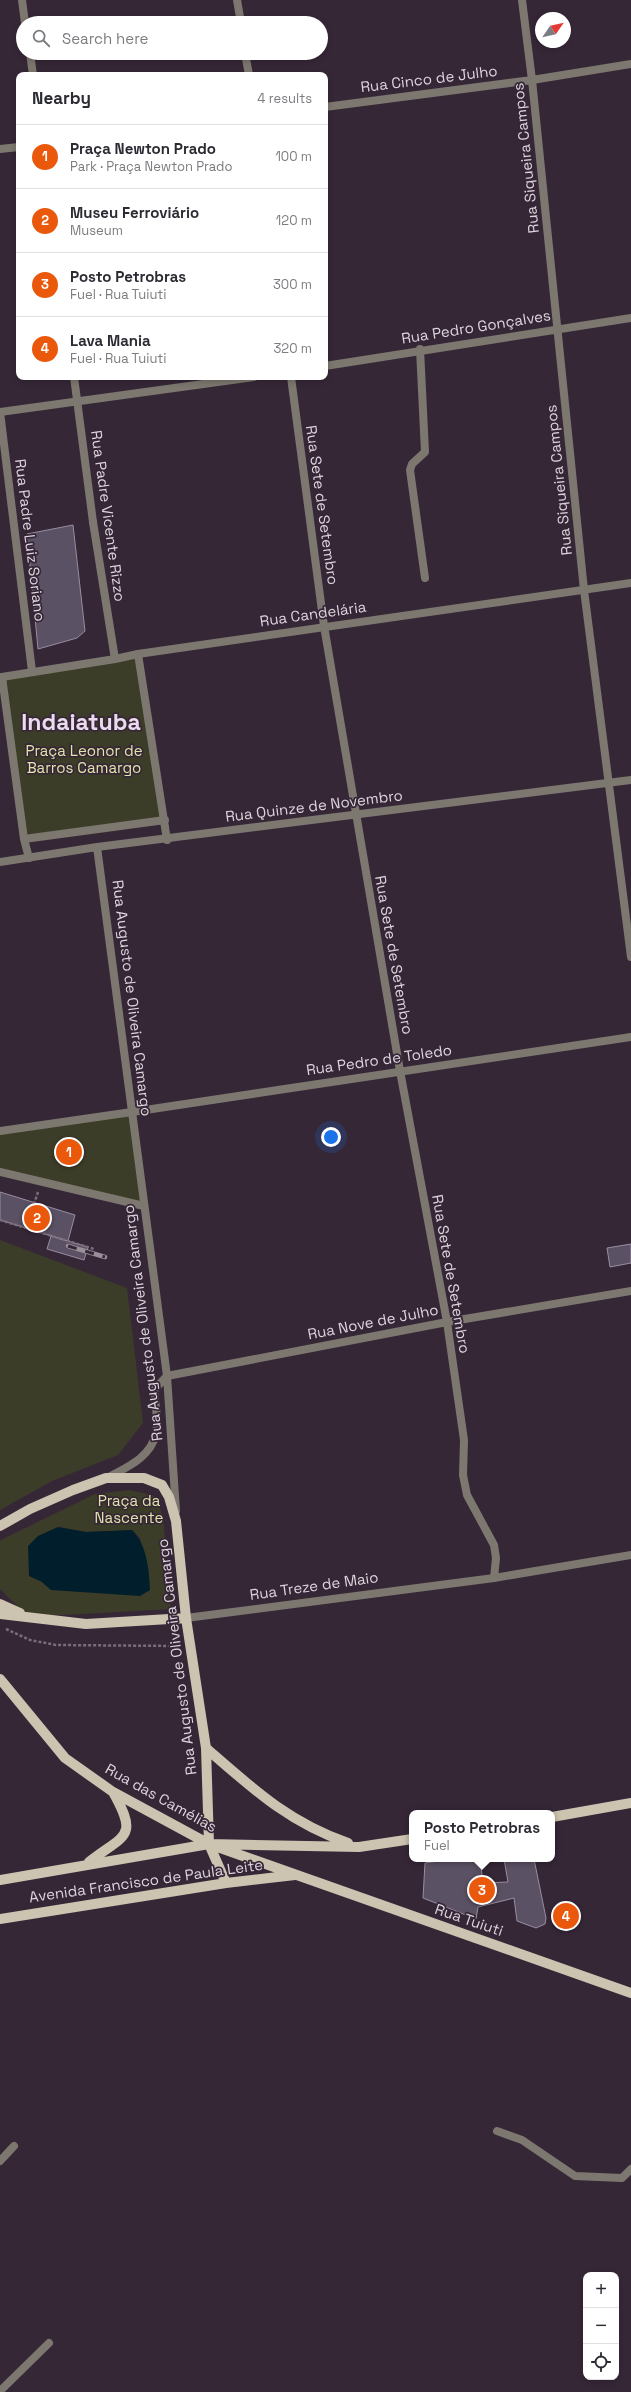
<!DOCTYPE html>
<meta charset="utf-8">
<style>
:root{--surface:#fff;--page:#f2f2f3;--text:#2b2b33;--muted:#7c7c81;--line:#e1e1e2;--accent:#ea580c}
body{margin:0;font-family:"Space Grotesk",sans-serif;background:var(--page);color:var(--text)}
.controls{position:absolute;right:12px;bottom:12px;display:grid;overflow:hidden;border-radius:8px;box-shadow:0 2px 6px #0003}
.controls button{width:36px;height:36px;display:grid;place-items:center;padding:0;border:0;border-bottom:1px solid var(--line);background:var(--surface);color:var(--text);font:20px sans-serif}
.compass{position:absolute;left:535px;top:12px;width:36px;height:36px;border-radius:50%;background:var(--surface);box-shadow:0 2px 6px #0003;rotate:56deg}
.you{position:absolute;left:331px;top:1137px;width:14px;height:14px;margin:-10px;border:3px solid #fff;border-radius:50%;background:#1a73e8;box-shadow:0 0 0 6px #1a73e833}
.badge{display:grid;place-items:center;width:26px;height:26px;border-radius:50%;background:var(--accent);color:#fff;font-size:13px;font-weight:700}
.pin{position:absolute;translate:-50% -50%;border:2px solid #fff;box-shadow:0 1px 4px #0006}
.popup{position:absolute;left:409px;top:1810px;width:146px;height:52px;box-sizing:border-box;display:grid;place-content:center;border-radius:8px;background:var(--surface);filter:drop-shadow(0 1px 3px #0005);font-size:13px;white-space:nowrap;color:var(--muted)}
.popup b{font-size:15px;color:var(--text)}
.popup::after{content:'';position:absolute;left:50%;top:100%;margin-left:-8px;border:8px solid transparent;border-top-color:var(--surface)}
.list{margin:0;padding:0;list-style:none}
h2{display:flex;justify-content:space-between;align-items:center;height:52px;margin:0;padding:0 16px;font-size:17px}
h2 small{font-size:13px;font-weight:400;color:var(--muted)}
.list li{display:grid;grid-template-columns:26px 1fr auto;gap:12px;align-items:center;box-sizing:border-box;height:64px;padding:0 16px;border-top:1px solid var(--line)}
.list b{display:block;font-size:15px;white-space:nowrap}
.list p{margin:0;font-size:13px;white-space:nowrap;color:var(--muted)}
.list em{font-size:13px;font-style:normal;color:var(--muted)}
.icon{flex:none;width:22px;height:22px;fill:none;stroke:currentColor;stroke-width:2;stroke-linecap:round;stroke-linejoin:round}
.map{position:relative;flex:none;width:631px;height:2392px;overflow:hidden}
.search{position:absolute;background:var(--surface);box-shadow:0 2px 6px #0003;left:16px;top:16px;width:312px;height:44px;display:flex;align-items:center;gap:10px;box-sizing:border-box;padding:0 14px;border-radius:22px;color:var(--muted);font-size:15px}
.panel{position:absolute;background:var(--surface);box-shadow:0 2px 6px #0003;left:16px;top:72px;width:312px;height:308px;border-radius:8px}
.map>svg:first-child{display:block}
.green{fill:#3c3d29;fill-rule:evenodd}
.water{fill:#001e2c}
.building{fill:#5b5164;stroke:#988da2}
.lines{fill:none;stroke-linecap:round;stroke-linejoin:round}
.path{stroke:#7a6d7b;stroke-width:2.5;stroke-dasharray:3 2;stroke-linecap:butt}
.service{stroke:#7d786f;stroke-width:8}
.pedestrian{stroke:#7d786f;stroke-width:8}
.minor{stroke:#7d786f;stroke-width:8}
.tertiary{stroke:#7d786f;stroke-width:8}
.primary{stroke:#ccc3b0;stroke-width:10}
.rail-casing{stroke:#9a8e9b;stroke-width:4.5}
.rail{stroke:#362737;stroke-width:3;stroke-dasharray:9;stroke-linecap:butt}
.labels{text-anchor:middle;stroke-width:3.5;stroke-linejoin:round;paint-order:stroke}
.street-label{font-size:15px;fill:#ded4de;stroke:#362737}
.park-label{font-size:15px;fill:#e1e4aa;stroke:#362737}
.town-label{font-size:23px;font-weight:bold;fill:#ecdaee;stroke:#362737}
</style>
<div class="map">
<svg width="631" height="2392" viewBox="0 0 631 2392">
<rect width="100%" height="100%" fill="#362737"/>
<path class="green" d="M138,654l27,166 -141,19 -22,-162z
M132,1112l12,94 -144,-34v-41z
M0,1240l127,48 16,135 -25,32 -66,26 -52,29z
M130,1490l25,6 8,20 8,93 -143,8 -28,-28v-48l3,-2 92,-45zM58,1527l28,5 46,-2 8,8 9,34 -98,18 -9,-8z"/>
<path class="water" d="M58,1527l28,5 46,-2c15,15 17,39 18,60l-10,6 -89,-6 -9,-8 -13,-6 -1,-30 10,-10z"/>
<path class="building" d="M73,525l12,106 -8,7 -39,11 -11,-115z
M0,1192l75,23 -7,26 -68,-21z
M51,1236l37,11 -4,13 -37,-11z
M631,1244v19l-21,4 -3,-19z
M453,1859h27l3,24 25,-1 -4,-23h30l12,59 -1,6 -9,4 -19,-7 -3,-23 -36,9 -2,12 -53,-21 2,-35z
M565,1902l11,4 -9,25 -11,-4z"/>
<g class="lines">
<path class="path" d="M0,1220l94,29
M26,1228l12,-36
M6,1629l24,11 26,5 122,1"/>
<path class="service" d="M420,349l5,103 -13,12 -2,6 15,108
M497,2131l25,9 53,36 47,2 9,-9"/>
<path class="pedestrian" d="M93,522l22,137
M2,677l113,-18 23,-5"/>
<path class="minor" d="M22,0l3,23
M237,0l4,23
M522,0l10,80 52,510 47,367
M30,53l3,22
M245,53l4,22
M325,107l207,-27 99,-16
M0,149l19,-2
M325,366l306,-48
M74,377l19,145
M291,377l33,249 76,445 47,251 17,118 -1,35 4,20 27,50 2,13 -2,20
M138,654l29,186
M32,671l-32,-259 254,-35
M0,677h2l22,162 5,19
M24,839l141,-19
M0,1131l132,-19
M0,1172l144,34
M167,1376l280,-54 184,-31
M186,1618l308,-40 137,-23
M0,2161l14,-15
M0,2391l49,-48"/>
<path class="tertiary" d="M138,654l493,-71
M97,847l70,529 9,135
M0,862l97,-15 534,-67
M132,1112l499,-75
M107,1478c20,-11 43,-20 49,-44 3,-13 -1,-31 -2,-44l13,-14"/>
<path class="primary" d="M0,1526l30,-17 43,-19 33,-12h38l18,7 7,12 7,24 10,97 20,130 3,96 17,39
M0,1604l20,9
M0,1614l86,10 100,-6
M0,1679l65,79 48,34 96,52 422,149
M206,1748c47,41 82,74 142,95
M552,1817l79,-14
M89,1862c36,-28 50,-24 24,-70
M0,1880l209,-36 150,3 53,-8
M0,1919l226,-36 69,-8"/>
<defs>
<path id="rail" d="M68,1246l37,11"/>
</defs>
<use href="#rail" class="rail-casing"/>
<use href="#rail" class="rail"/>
</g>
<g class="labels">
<g class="street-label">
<text transform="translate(429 79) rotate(-7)" y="5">Rua Cinco de Julho</text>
<text transform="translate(526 158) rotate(-96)" y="5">Rua Siqueira Campos</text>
<text transform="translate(476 327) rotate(-9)" y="5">Rua Pedro Gonçalves</text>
<text transform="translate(559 480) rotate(-96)" y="5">Rua Siqueira Campos</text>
<text transform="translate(322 505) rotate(82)" y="5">Rua Sete de Setembro</text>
<text transform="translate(108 516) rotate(82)" y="5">Rua Padre Vicente Rizzo</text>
<text transform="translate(30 540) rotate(83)" y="5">Rua Padre Luiz Soriano</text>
<text transform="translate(313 614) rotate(-8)" y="5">Rua Candelária</text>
<text transform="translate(314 806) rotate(-7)" y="5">Rua Quinze de Novembro</text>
<text transform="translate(394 955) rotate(80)" y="5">Rua Sete de Setembro</text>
<text transform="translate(132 998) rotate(83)" y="5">Rua Augusto de Oliveira Camargo</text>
<text transform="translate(379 1060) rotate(-8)" y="5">Rua Pedro de Toledo</text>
<text transform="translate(451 1274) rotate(80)" y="5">Rua Sete de Setembro</text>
<text transform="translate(373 1322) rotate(-11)" y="5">Rua Nove de Julho</text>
<text transform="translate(143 1323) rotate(-97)" y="5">Rua Augusto de Oliveira Camargo</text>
<text transform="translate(314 1586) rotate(-8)" y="5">Rua Treze de Maio</text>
<text transform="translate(177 1657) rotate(-97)" y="5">Rua Augusto de Oliveira Camargo</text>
<text transform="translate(161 1798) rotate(29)" y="5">Rua das Camélias</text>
<text transform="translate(146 1881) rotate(-8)" y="5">Avenida Francisco de Paula Leite</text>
<text transform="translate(469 1920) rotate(19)" y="5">Rua Tuiuti</text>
</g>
<g class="park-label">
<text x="84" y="756">Praça Leonor de<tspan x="84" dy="17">Barros Camargo</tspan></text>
<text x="129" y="1506">Praça da<tspan x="129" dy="17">Nascente</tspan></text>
</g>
<g class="town-label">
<text x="81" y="730">Indaiatuba</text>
</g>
</g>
</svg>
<div class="controls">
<button>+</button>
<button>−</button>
<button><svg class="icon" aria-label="locate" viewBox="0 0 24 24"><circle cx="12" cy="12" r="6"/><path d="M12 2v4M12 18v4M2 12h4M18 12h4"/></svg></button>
</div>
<svg class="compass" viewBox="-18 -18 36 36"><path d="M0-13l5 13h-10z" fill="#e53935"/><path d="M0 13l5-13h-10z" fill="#7c7c81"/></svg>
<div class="you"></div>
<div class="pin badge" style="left:69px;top:1152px">1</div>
<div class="pin badge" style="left:37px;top:1218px">2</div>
<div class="pin badge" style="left:482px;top:1890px">3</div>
<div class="popup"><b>Posto Petrobras</b>Fuel</div>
<div class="pin badge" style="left:566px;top:1916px">4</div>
<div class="search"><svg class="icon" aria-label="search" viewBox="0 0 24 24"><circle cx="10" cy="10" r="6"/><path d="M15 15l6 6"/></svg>Search here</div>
<section class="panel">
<h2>Nearby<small>4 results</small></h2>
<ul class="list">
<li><span class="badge">1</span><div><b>Praça Newton Prado</b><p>Park · Praça Newton Prado</p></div><em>100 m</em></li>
<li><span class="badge">2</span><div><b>Museu Ferroviário</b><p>Museum</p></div><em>120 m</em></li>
<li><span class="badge">3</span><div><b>Posto Petrobras</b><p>Fuel · Rua Tuiuti</p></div><em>300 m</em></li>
<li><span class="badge">4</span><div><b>Lava Mania</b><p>Fuel · Rua Tuiuti</p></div><em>320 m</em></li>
</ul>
</section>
</div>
